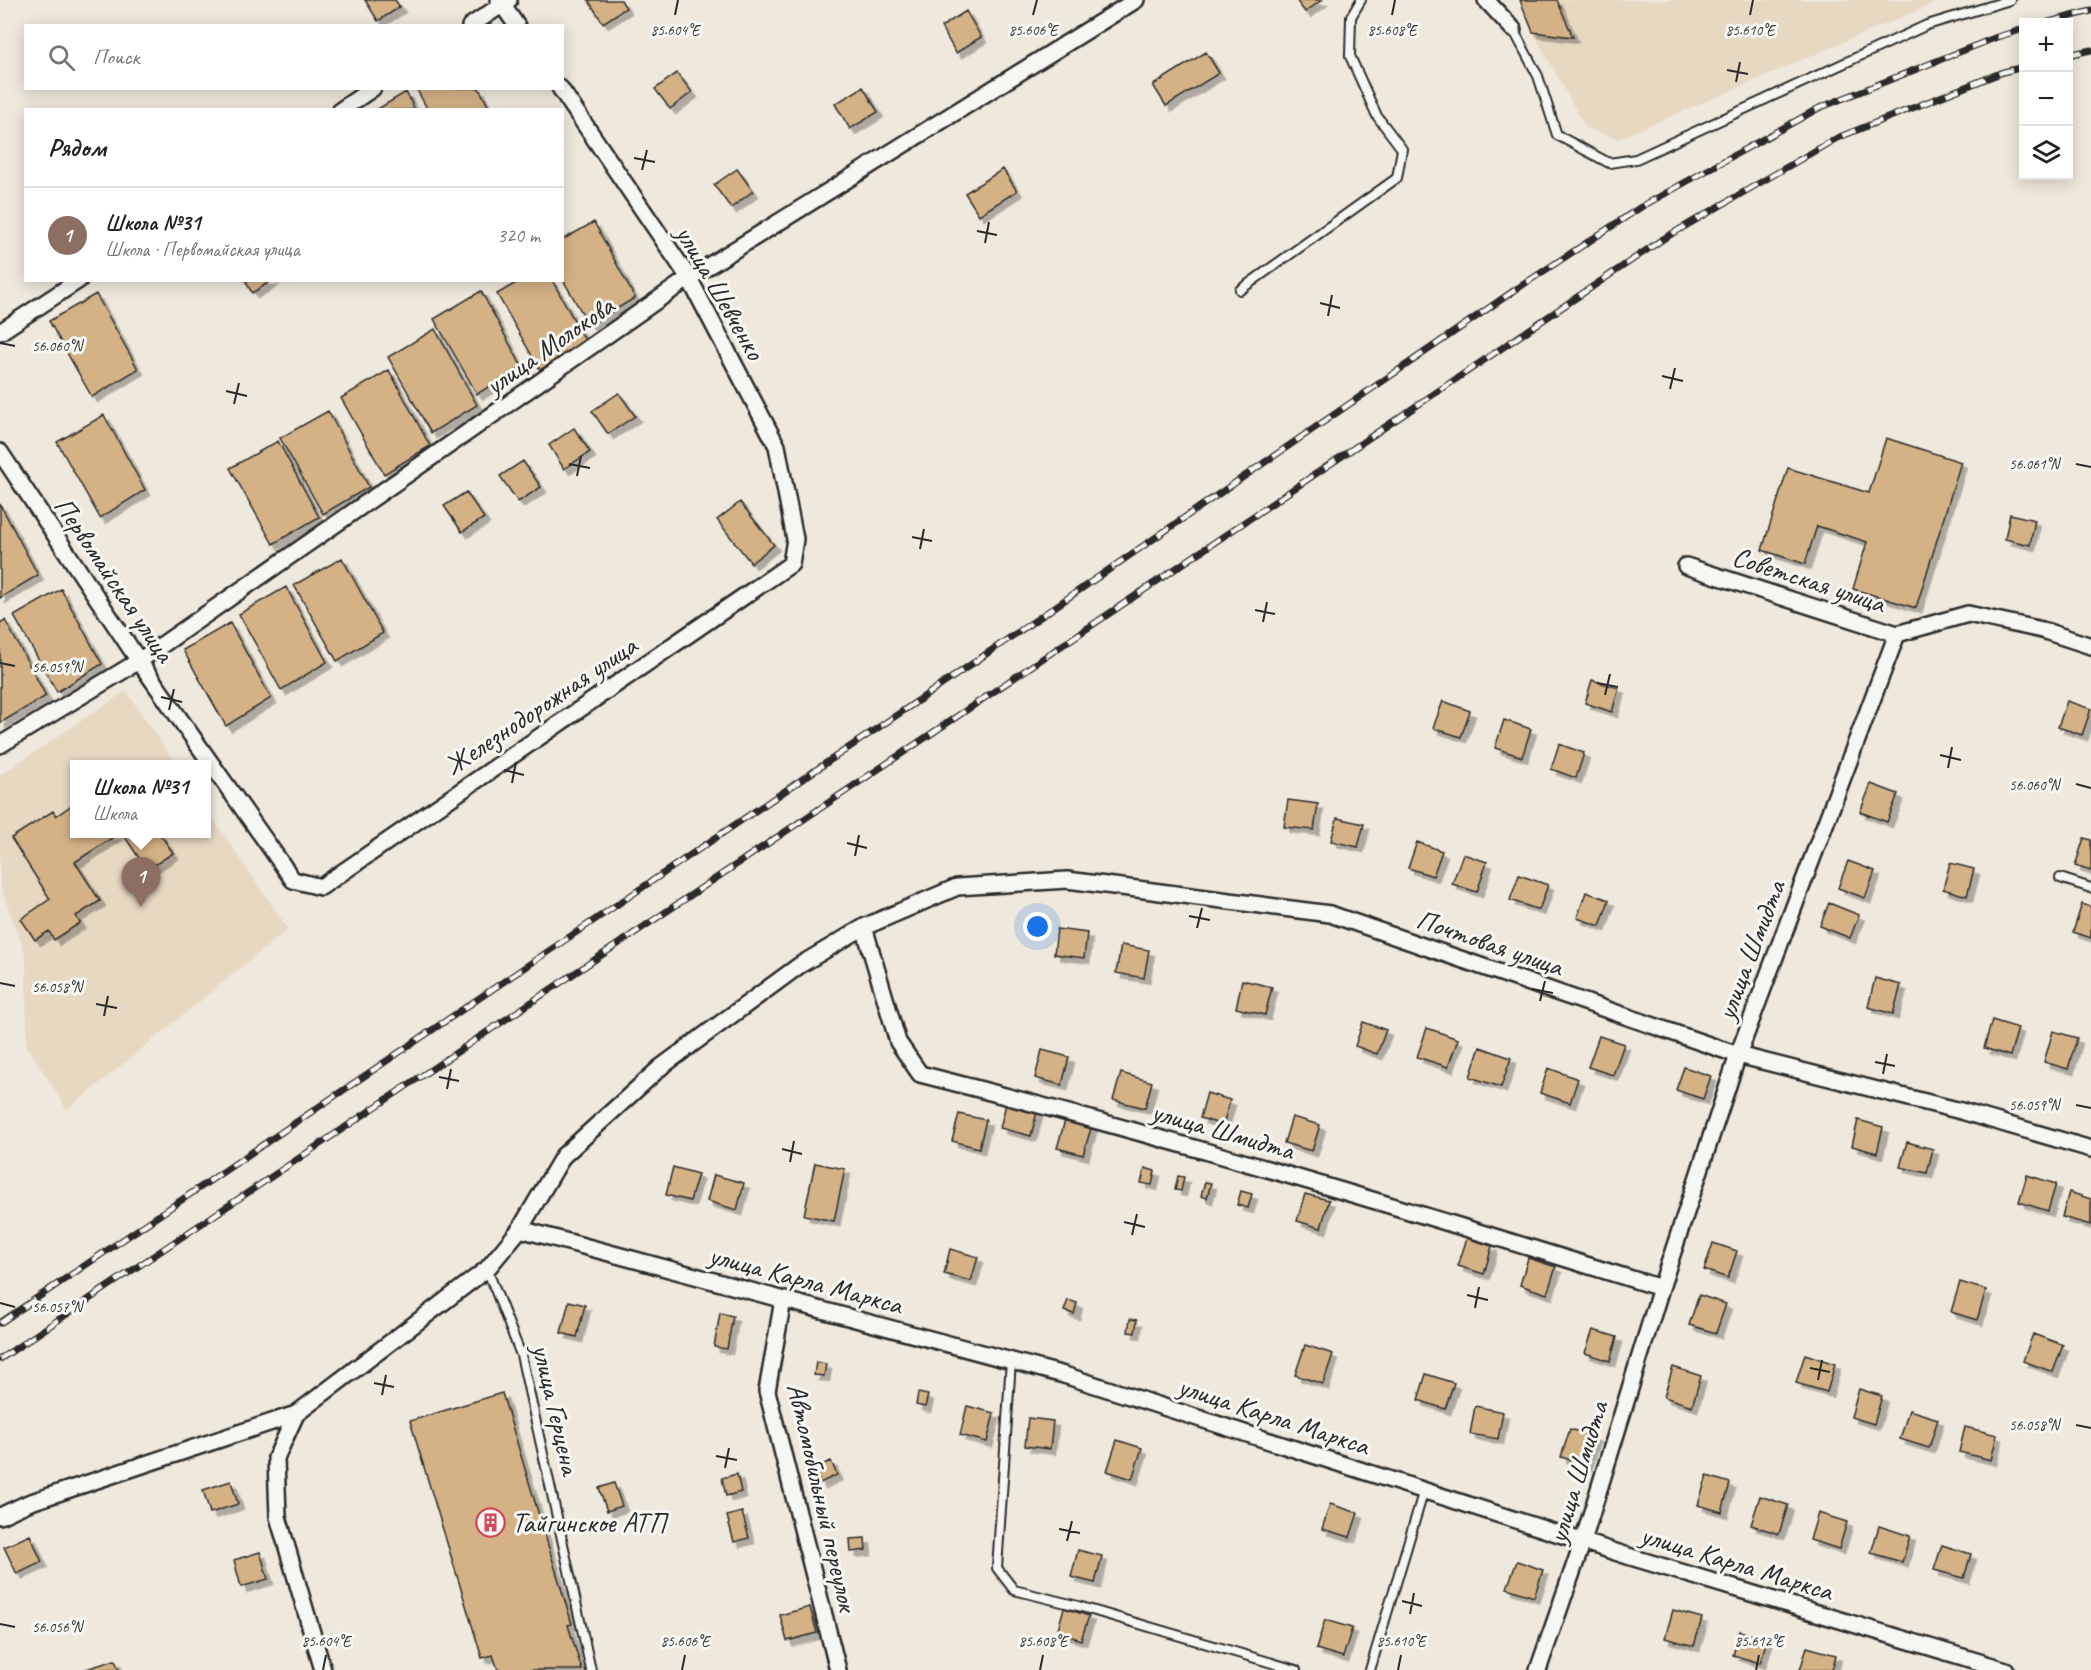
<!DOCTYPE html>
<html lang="ru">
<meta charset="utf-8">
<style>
:root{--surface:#fff;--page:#f2f2f2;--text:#222;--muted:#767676;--line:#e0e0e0;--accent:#d1495b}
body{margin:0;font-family:Caveat,sans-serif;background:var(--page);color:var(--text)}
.controls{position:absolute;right:18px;top:18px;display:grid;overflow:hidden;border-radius:0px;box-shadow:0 3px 15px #0003}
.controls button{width:54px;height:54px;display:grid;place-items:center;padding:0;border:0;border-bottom:2px solid var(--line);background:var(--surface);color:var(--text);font:30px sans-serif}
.you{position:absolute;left:1038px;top:927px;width:21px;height:21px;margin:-15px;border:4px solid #fff;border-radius:50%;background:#1a73e8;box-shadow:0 0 0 9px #1a73e833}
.badge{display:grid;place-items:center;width:39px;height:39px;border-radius:50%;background:var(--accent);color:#fff;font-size:20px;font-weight:700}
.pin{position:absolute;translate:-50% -50px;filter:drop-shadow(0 2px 3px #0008)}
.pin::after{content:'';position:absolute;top:32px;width:21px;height:18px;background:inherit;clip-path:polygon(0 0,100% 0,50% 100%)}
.popup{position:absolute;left:70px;top:760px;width:141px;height:78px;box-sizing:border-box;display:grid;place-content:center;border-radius:0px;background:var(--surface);filter:drop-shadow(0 2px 4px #0005);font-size:20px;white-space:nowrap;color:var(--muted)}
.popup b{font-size:22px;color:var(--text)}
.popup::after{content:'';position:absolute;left:50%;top:100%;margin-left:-12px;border:12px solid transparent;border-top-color:var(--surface)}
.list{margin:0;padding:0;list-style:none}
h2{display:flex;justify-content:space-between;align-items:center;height:78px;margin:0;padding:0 24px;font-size:26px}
h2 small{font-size:20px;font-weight:400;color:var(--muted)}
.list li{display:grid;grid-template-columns:39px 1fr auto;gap:18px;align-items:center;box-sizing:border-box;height:96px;padding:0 24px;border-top:2px solid var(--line)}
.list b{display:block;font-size:22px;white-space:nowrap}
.list p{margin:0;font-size:20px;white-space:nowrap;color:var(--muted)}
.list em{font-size:20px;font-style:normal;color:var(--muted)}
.icon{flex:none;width:33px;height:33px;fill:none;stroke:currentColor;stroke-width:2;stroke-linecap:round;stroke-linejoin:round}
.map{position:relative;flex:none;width:2091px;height:1670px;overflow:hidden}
.search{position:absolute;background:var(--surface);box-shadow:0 3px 15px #0003;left:24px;top:24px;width:540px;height:66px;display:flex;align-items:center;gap:15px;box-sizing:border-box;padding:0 21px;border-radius:0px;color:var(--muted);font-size:22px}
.panel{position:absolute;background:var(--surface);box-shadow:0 3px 15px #0003;left:24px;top:108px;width:540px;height:174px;border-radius:0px}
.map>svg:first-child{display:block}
.built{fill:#e7d8c2}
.building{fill:#d4b286;stroke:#2b2b2b;stroke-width:1.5;filter:url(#shadow)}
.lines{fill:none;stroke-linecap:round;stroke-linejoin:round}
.lane-casing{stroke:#2b2b2b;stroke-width:12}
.street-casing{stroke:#2b2b2b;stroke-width:20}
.lane{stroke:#f6f6f2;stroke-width:8}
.street{stroke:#f6f6f2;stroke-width:15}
.rail-casing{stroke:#2b2b2b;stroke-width:7}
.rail{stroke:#f6f6f2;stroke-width:4.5;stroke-dasharray:14;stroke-linecap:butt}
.ticks{fill:none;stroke:#2b2b2b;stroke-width:2}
.labels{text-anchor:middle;stroke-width:6;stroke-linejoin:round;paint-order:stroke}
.street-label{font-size:28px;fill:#2b2b2b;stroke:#f6f6f2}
.poi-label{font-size:28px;fill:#2b2b2b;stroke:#f6f6f2;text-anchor:start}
.ticks-label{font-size:15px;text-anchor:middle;fill:#2b2b2b;stroke:#f6f6f2;stroke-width:6;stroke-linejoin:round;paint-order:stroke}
</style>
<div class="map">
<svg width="2091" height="1670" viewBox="0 0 2091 1670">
<defs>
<filter id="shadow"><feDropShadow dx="5.5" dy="5.5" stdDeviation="0" flood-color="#0004"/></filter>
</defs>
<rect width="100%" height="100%" fill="#efe8dc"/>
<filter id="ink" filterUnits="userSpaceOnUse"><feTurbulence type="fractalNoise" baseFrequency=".0167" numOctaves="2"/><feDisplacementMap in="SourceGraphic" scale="12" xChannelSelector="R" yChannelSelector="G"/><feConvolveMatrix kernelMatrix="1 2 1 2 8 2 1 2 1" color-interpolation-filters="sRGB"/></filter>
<g filter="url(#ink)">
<path class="built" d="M1520,0h422l-324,139 -32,-11 -53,-96z
M126,691l50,73h-101v70h132v-24l81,119 -221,181 -40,-64 -1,-90 -26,-71v-110z"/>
<path class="building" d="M365,0h30l5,7 -22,14z
M588,0h33l5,8 -23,15z
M1296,0h26l-17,12z
M1520,0h37l16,37 -40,-5z
M966,11l15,26 -25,16 -15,-26z
M1206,52l13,21 -53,33 -13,-21z
M677,73l15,19 -22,17 -15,-20z
M863,87l15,25 -28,17 -15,-25z
M419,88h60l11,22h-62l-11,-20z
M406,92l9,18h-39z
M737,169l16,22 -22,17 -17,-23z
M1003,169l14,22 -38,24 -14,-22z
M594,222l41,76 -46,27 -27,-47v-38z
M245,280h28l-21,13z
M521,280h31l34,62 -46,28 -43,-76z
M481,291l41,76 -45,27 -43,-75z
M96,294l42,75 -46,28 -43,-76z
M435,329l42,76 -46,28 -43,-76z
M389,370l41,76 -46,28 -43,-76z
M619,393l16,23 -27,18 -16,-23z
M328,411l41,76 -46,27 -43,-76z
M104,415l41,75 -45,28 -43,-76z
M574,428l16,24 -26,17 -15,-24z
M1886,438l75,24 -45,146 -63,-19 14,-47 -50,-16 -12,38 -43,-14 26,-82 81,25z
M278,441l41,76 -46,27 -43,-76z
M523,461l18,26 -23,15 -18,-26z
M466,492l18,26 -22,14 -18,-26z
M740,502l34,43 -23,18 -34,-43z
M0,504l38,71 -38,23z
M2010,514l25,6 -5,25 -25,-6z
M342,558l41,75 -46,28 -43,-76z
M286,587l41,75 -46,28 -42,-76z
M61,589l41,75 -45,28 -43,-76z
M5,620l41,76 -46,27v-100z
M230,623l41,75 -45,28 -43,-76z
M1592,680l27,8 -7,24 -27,-9z
M1443,701l27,10 -9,26 -28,-9z
M2067,701l24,8 -9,26 -24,-8z
M1504,720l27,9 -9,28 -27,-9z
M1559,744l25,9 -8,25 -25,-9z
M1871,784l27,10 -11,28 -27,-10z
M1288,800l30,4 -4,26 -30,-3z
M75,803v31h43l-43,28 25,39 -24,15 4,7 -26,17 -5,-9 -14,9 -14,-21 29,-20 -39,-61 42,-27 3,5z
M1337,818l27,6 -6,23 -27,-6z
M123,834h37l13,19 -26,17z
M2084,838l7,2v31l-16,-5z
M1417,842l25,9 -9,25 -25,-8z
M1463,854l24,8 -10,30 -25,-8z
M1848,861l27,10 -10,27 -27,-10z
M1950,863l24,6 -7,27 -24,-7z
M1519,875l29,10 -9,25 -29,-10z
M1586,892l23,8 -9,26 -23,-8z
M1829,903l30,12 -9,23 -30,-12z
M2082,904l9,3v31l-18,-6z
M1057,929l30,4 -3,25 -30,-4z
M1121,945l28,5 -5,28 -28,-5z
M1875,978l26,7 -8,29 -25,-7z
M1242,980l30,7 -7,28 -29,-7z
M1992,1020l26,8 -8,28 -26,-8z
M1363,1022l23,8 -9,24 -22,-8z
M1427,1028l31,11 -10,28 -31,-10z
M2053,1031l24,7 -9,31 -24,-7z
M1599,1036l25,8 -11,31 -25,-8z
M1480,1047l31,11 -10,29 -31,-10z
M1042,1050l27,7 -7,28 -27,-7z
M1684,1067l27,9 -8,23 -27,-9z
M1548,1068l30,11 -8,24 -30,-10z
M1121,1073l31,9 -7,26 -32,-8z
M1207,1093l23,7 -7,25 -23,-7z
M1006,1104l31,8 -6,24 -31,-8z
M959,1114l27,6 -7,28 -27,-7z
M1066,1117l26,8 -9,30 -26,-7z
M1292,1117l28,8 -8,26 -28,-8z
M1858,1120l25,7 -6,26 -25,-7z
M1907,1142l26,7 -6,24 -27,-6z
M815,1163l30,6 -11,52 -30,-6z
M673,1167l25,7 -8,27 -24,-6z
M1145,1168l10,3 -3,14 -11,-2z
M714,1175l30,8 -7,27 -30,-9z
M2027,1175l29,9 -8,27 -29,-9z
M1178,1176l6,1 -3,14 -6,-1z
M1205,1182l6,1 -4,15 -6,-2z
M1241,1191l11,3 -4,14 -11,-3z
M2069,1192l22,7v26l-29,-8z
M1305,1194l24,6 -8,28 -24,-7z
M1467,1238l25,8 -8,28 -26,-8z
M1713,1243l24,8 -9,27 -24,-8z
M950,1249l28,8 -7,24 -27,-7z
M1528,1258l28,9 -9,27 -27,-9z
M1960,1282l26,8 -9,30 -26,-8z
M1699,1295l27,9 -10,29 -27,-8z
M1068,1300l9,3 -3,11 -10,-3z
M569,1301l16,4 -8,32 -16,-4z
M720,1313l13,3 -6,33 -13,-2z
M1130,1319l7,1 -2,13 -7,-1z
M1593,1330l24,7 -7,24 -25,-8z
M2033,1334l30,11 -10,27 -30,-11z
M1305,1345l28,9 -10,30 -28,-9z
M1805,1354l30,10 -8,28 -31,-9z
M816,1362l10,2 -2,12 -10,-1z
M1673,1367l28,9 -9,30 -28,-9z
M1426,1374l28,9 -9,26 -27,-9z
M1859,1389l23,7 -8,28 -23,-7z
M502,1393l70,231 -4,1 14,45h-84l-5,-15 -11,3 -72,-237z
M918,1393l10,2 -3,12 -9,-2z
M967,1406l27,7 -7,29 -27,-7z
M1475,1406l28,6 -5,27 -28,-5z
M1909,1410l29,9 -9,29 -29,-9z
M1028,1418l25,3 -3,28 -25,-3z
M1965,1427l32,8 -6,25 -32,-8z
M1570,1429l25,8 -9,28 -25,-8z
M1117,1440l25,8 -10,31 -25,-8z
M831,1461l6,14 -17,8 -6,-15z
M737,1474l4,18 -15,4 -4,-18z
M1707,1476l23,7 -8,29 -24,-7z
M231,1481l7,23 -28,9 -7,-23z
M614,1483l8,23 -15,5 -8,-23z
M1760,1496l28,9 -9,29 -28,-9z
M1330,1504l28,9 -8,24 -28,-8z
M742,1512l7,26 -15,4 -7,-26z
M1818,1513l29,9 -8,27 -29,-9z
M1879,1526l31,10 -8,26 -31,-9z
M30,1535l12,27 -25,12 -13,-27z
M865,1538l1,12 -15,2 -1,-13z
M1942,1545l29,9 -7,24 -30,-8z
M1078,1550l24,6 -7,27 -24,-6z
M260,1552l8,27 -27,8 -7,-27z
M1517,1561l26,9 -9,27 -27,-9z
M810,1607l7,26 -30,8 -7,-26z
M1064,1608l25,8 -8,24 -24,-8z
M1673,1610l29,8 -8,28 -29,-8z
M1325,1620l27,8 -9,29 -27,-8z
M1740,1631l27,9 -7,23 -27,-8z
M1807,1647l29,8 -4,15h-32z
M115,1660l4,10h-32l-1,-1z"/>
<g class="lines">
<defs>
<path id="lane" d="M1513,29l25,47 19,59 52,28 27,-4 291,-134 83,-25
M1240,290l157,-112 5,-29 -25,-33 -27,-60 1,-39 10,-17
M2060,878l31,10
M487,1269l34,86 70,315
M1011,1361l-14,207 17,22 64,16 218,64
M1370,1670l54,-180"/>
<path id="street" d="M499,0l18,26
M1486,0l27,29
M470,26l39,-26
M341,110l32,-22
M0,332l79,-52
M0,452l139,209 154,219 28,7 470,-323 4,-25 -18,-93 -88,-168 -129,-190
M1686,566l211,68 71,-20 74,16 49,16
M0,745l139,-84 550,-383 447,-278
M864,927l34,115 22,32c249,63 495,138 741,214
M520,1229l544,146 567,182 375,113
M783,1300l-16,91 71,279
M296,1414l-20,44 2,59 45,153
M0,1516l28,-13 268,-89 191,-145 33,-40 43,-73 98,-89 139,-102 64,-38 93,-40 110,-7 263,34 408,141 223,56 130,38
M1538,1670l45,-129 78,-253 77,-233 159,-421"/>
</defs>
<use href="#lane" class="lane-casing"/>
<use href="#street" class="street-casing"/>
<use href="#lane" class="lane"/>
<use href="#street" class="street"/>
<defs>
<path id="rail" d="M2049,22l42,-11
M2068,55l23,-5
M0,1323l950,-644 565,-389 126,-83 178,-99 178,-71 27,-8
M0,1359l971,-652 692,-468 174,-101 166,-66 21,-5"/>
</defs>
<use href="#rail" class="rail-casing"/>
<use href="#rail" class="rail"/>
</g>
</g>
<path class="ticks" d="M675,15l3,-15M1033,15l4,-15M1392,15l3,-15M1750,15l3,-15M1727,70l21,4M1736,82l4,-20M634,158l21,4M642,170l5,-20M977,231l20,4M985,243l4,-21M1320,303l20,5M1328,316l4,-21M0,343l15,3M1662,376l21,5M1670,389l5,-21M226,391l21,5M234,404l5,-21M569,464l21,4M2076,464l15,3M577,476l4,-20M912,537l20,4M920,549l4,-20M1255,610l20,4M1263,622l4,-20M0,663l15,3M1597,683l21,4M1605,695l5,-21M161,697l21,5M169,710l5,-21M1940,755l21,5M1948,768l4,-21M504,770l20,5M512,783l4,-21M2076,784l15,4M847,843l20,5M855,856l4,-21M1189,916l21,4M1197,928l5,-20M0,983l15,3M1532,989l21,4M1540,1001l5,-20M96,1004l21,4M104,1016l4,-20M1875,1062l20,4M1883,1074l4,-20M439,1077l20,4M447,1089l4,-20M2076,1105l15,3M782,1149l20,5M790,1162l4,-21M1124,1222l21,5M1132,1235l5,-21M1467,1295l21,5M0,1303l15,4M1475,1308l4,-21M1810,1368l20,4M1818,1380l4,-20M374,1383l20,4M382,1395l4,-20M2076,1425l15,3M716,1456l21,4M725,1468l4,-20M1059,1529l21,4M1067,1541l5,-20M1402,1601l20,5M1410,1614l4,-21M0,1624l15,3M323,1670l3,-15M682,1670l3,-15M1040,1670l3,-15M1398,1670l3,-15M1756,1670l3,-15"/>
<defs>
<symbol id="building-ring" viewBox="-11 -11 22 22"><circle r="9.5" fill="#f6f6f2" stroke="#d1495b" stroke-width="1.5"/><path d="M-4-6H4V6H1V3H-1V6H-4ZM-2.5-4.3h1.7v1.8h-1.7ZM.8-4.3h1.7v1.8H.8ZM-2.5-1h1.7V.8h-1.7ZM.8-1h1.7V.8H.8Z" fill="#d1495b"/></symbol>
</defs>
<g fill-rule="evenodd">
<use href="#building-ring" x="474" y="1506" width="33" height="33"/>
</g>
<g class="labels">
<g class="street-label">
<text transform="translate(721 292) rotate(60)" y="10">улица Шевченко</text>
<text transform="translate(549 345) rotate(-35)" y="10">улица Молокова</text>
<text transform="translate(115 579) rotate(56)" y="10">Первомайская улица</text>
<text transform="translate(1809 579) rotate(18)" y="10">Советская улица</text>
<text transform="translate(540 705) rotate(-34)" y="10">Железнодорожная улица</text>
<text transform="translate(1490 942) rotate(19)" y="10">Почтовая улица</text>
<text transform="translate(1750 950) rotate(-69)" y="10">улица Шмидта</text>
<text transform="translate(1223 1130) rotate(16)" y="10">улица Шмидта</text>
<text transform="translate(806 1279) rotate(15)" y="10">улица Карла Маркса</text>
<text transform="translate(557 1409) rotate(77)" y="10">улица Герцена</text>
<text transform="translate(1274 1415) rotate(18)" y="10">улица Карла Маркса</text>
<text transform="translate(1577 1472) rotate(-73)" y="10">улица Шмидта</text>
<text transform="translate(823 1497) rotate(77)" y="10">Автомобильный переулок</text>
<text transform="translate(1737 1562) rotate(17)" y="10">улица Карла Маркса</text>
</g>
<g class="poi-label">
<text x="512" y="1532">Тайгинское АТП</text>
</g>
</g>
<g class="ticks-label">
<text x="675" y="35">85.604°E</text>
<text x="1033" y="35">85.606°E</text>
<text x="1392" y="35">85.608°E</text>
<text x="1750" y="35">85.610°E</text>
<text x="57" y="351">56.060°N</text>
<text x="2034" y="469">56.061°N</text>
<text x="57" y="672">56.059°N</text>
<text x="2034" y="790">56.060°N</text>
<text x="57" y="992">56.058°N</text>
<text x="2034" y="1110">56.059°N</text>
<text x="57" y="1312">56.057°N</text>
<text x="2034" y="1430">56.058°N</text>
<text x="57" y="1632">56.056°N</text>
<text x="326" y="1646">85.604°E</text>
<text x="685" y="1646">85.606°E</text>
<text x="1043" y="1646">85.608°E</text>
<text x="1401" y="1646">85.610°E</text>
<text x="1759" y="1646">85.612°E</text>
</g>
</svg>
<div class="controls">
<button>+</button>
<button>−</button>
<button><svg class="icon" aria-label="layers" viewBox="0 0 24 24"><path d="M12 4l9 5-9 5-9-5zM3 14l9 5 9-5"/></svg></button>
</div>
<div class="you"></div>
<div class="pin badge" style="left:141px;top:907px;background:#8d6e63">1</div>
<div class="popup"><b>Школа №31</b>Школа</div>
<div class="search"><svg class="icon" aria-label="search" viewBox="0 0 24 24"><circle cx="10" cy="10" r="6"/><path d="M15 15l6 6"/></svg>Поиск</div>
<section class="panel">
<h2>Рядом<small></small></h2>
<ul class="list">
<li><span class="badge" style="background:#8d6e63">1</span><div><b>Школа №31</b><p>Школа · Первомайская улица</p></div><em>320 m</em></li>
</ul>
</section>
</div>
